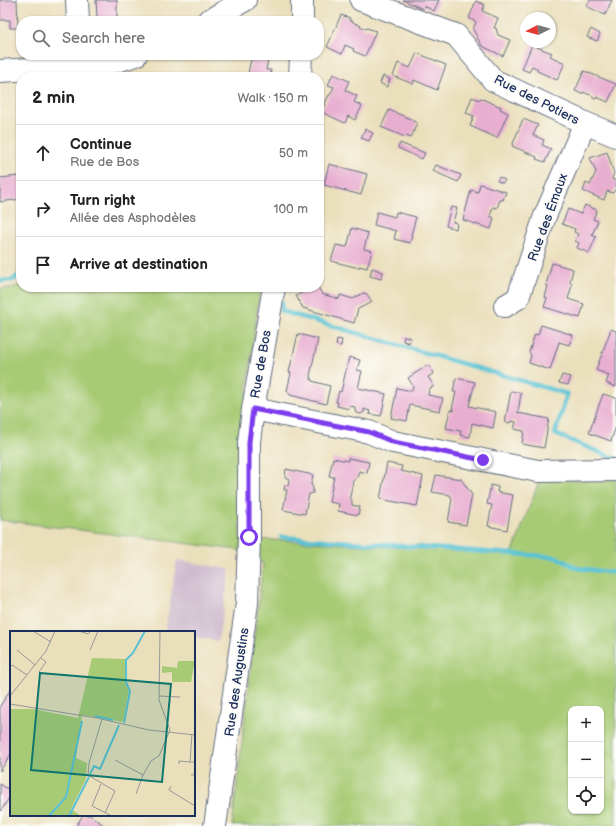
<!DOCTYPE html>
<meta charset="utf-8">
<style>
:root{--surface:#fff;--page:#f2f2f2;--text:#222;--muted:#767676;--line:#e0e0e0}
body{margin:0;font-family:"Balsamiq Sans",sans-serif;background:var(--page);color:var(--text)}
.controls{position:absolute;right:12px;bottom:12px;display:grid;overflow:hidden;border-radius:8px;box-shadow:0 1px 3px #0004}
.controls button{width:36px;height:36px;display:grid;place-items:center;padding:0;border:0;border-bottom:1px solid var(--line);background:var(--surface);color:var(--text);font:20px sans-serif}
.compass{position:absolute;left:520px;top:12px;width:36px;height:36px;border-radius:50%;background:var(--surface);box-shadow:0 1px 3px #0004;rotate:265deg}
.stop{position:absolute;width:12px;height:12px;margin:-9px;border:3px solid #7c3aed;border-radius:50%;background:#fff}
.stop.end{background:#7c3aed;border-color:#fff;box-shadow:0 1px 4px #0008}
.list{margin:0;padding:0;list-style:none}
h2{display:flex;justify-content:space-between;align-items:center;height:52px;margin:0;padding:0 16px;font-size:17px}
h2 small{font-size:13px;font-weight:400;color:var(--muted)}
.list li{display:grid;grid-template-columns:26px 1fr auto;gap:12px;align-items:center;box-sizing:border-box;height:56px;padding:0 16px;border-top:1px solid var(--line)}
.list b{display:block;font-size:15px;white-space:nowrap}
.list p{margin:0;font-size:13px;white-space:nowrap;color:var(--muted)}
.list em{font-size:13px;font-style:normal;color:var(--muted)}
.icon{flex:none;width:22px;height:22px;fill:none;stroke:currentColor;stroke-width:2;stroke-linecap:round;stroke-linejoin:round}
.map{position:relative;flex:none;width:616px;height:826px;overflow:hidden}
.search{position:absolute;background:var(--surface);box-shadow:0 1px 3px #0004;left:16px;top:16px;width:308px;height:44px;display:flex;align-items:center;gap:10px;box-sizing:border-box;padding:0 14px;border-radius:16px;color:var(--muted);font-size:15px}
.panel{position:absolute;background:var(--surface);box-shadow:0 1px 3px #0004;left:16px;top:72px;width:308px;height:220px;border-radius:16px}
.map>svg:first-child{display:block}
.industrial{fill:#cfbdcf}
.green{fill:#a7cb74;stroke:#617d69;fill-rule:evenodd}
.lines{fill:none;stroke-linecap:round;stroke-linejoin:round}
.stream{stroke:#59c2d4;stroke-width:4.5}
.building{fill:#e8aed0}
.minor-casing{stroke:#636d7f;stroke-width:24}
.minor{stroke:#fff;stroke-width:22}
.route{stroke:#7c3aed;stroke-width:5}
.labels{text-anchor:middle;stroke-width:4;stroke-linejoin:round;paint-order:stroke}
.street-label{font-size:13px;fill:#1b2f5e;stroke:#fdfcf7}
.inset-river{fill:none;stroke:#59c2d4;stroke-width:2}
.inset-road{fill:none;stroke:#979996;stroke-width:1}
.view{fill:#0f766e;fill-opacity:0.15;stroke:#0f766e;stroke-width:2}
.inset-edge{fill:none;stroke:#1b2f5e;stroke-width:2}
</style>
<div class="map">
<svg width="616" height="826" viewBox="0 0 616 826">
<rect width="100%" height="100%" fill="#fdfcf7"/>
<filter id="ink" filterUnits="userSpaceOnUse"><feTurbulence type="fractalNoise" baseFrequency=".025" numOctaves="2"/><feDisplacementMap in="SourceGraphic" scale="8" xChannelSelector="R" yChannelSelector="G"/><feConvolveMatrix kernelMatrix="1 2 1 2 8 2 1 2 1" color-interpolation-filters="sRGB"/></filter>
<filter id="wash" filterUnits="userSpaceOnUse"><feTurbulence type="fractalNoise" baseFrequency=".012" numOctaves="4" result="noise"/><feDisplacementMap in="SourceGraphic" scale="16" xChannelSelector="R" yChannelSelector="G"/><feGaussianBlur stdDeviation="0.9" result="paint"/><feColorMatrix in="noise" values="0 0 0 0 0 0 0 0 0 0 0 0 0 0 0 0 0 1.4 0 .05"/><feComposite in="paint" operator="in"/></filter>
<g filter="url(#wash)">
<rect width="100%" height="100%" fill="#eadfbb"/>
<path class="industrial" d="M177,560l53,9 -12,72 -24,-4v-5h-29z"/>
<path class="green" d="M21,285v2h239l-19,154 -1,97 272,16 27,-73 77,-2v347h-384l31,-262 -25,-14 -238,-30v-231l15,-2zM571,709h30v102h-30z"/>
<g class="lines">
<path class="stream" d="M0,281l13,-1 8,-7
M282,302l-1,9 286,83 -12,40 61,25
M281,537l275,20 21,11 39,5"/>
</g>
<g id="blocks">
<path class="building" d="M0,0h17l1,28h-8v-8h-10z
M96,0h21v18l-20,1z
M403,0h36l-5,11 -10,-5 -1,3z
M590,0h22l-7,15 -19,-9z
M476,1l9,4 -3,6 16,7 -4,10h2l2,7 12,5 -7,16 -21,-10 -5,-9 -4,-8 3,-7 -7,-4z
M341,15l9,3 -1,2 12,6h-1l6,3 1,-1 9,3 -11,25 -12,-5 1,-2 -9,-4 -3,9 -15,-7z
M591,29l9,5 -3,7 -10,-4z
M532,45l20,8 -2,3 15,7 -8,17 -20,-9 1,-2 -6,-3 -3,6 -7,-3z
M417,53l29,12 -9,25 -23,-10 -1,4 -20,-8 5,-13 12,5z
M252,55h17l-3,15h5l-1,7h-23z
M584,71l32,13 -8,18 -11,-5 -1,2 -3,-2v-1l-10,-4 -1,2 -7,-3z
M333,74l16,7 -4,9 12,6 -3,6 8,4 -7,14 -7,-4 -3,7 -24,-11 8,-17h1l4,-8 -6,-2z
M383,76l7,3 -3,8 -7,-4z
M472,97l7,3 1,-2 21,9 -1,2 8,4 -11,25 -27,-12 4,-10 -8,-3z
M389,110l24,10v1l4,2 -6,15 -5,-2 -1,1 -24,-10z
M523,119l15,6 -5,10 11,5 -2,5 9,4 -6,13 -9,-3 1,-2 -25,-11z
M365,129l8,4 -4,8 -8,-3z
M400,143l25,10 -3,6 -24,-11z
M607,152l7,21 -2,6 4,2v7l-3,5 -6,-2 -3,9 -21,-9 3,-8 4,2 6,-13 -6,-14z
M329,164l38,10 -6,21 -37,-10z
M436,165l25,10 -3,7 -25,-11z
M19,176l2,23 -21,3v-24z
M499,177l6,3 -2,3 -6,-2z
M480,184l26,8 -3,8h-3l-3,8 -4,-1 -3,9 4,2 -3,11 -28,-9 8,-30 7,2z
M585,205l12,5 -4,9 5,2 -6,14 4,2 -7,16 -12,-5 2,-5 -4,-2 3,-7 -4,-2 1,-3 -13,-5 6,-15 13,5z
M451,207l6,1 -4,14 4,1 -1,6 -10,-3z
M377,212l18,5 1,-5 20,5 -5,18h1l-2,8 -16,-4 2,-8 -22,-6z
M352,228l16,5 -4,16 8,2 -5,17 -8,-2v2l-28,-7 5,-16 11,2z
M552,263l21,6 -3,13 2,3 -4,14 16,5 -4,14 -36,-11 3,-9 -2,-1 3,-11 -2,-1z
M372,268l11,4 -2,7 -11,-3z
M312,287h6l4,7 17,5 1,-4 13,4 10,-6 4,1 5,8 -14,7 -4,14 -51,-15 -7,-12z
M541,325l32,10 -4,10 -10,-3 -9,28 -21,-7 2,-8 -2,-3 6,-18 3,1z
M611,329l5,2v56l-10,-4 3,-8 -13,-5z
M298,334l20,5 -8,37 2,5 18,5 -4,18 -36,-9 -3,-4 4,-18 -2,-1z
M404,336l7,2 -2,5 -6,-2z
M337,339l5,1 -1,6 -5,-1z
M349,357l11,3 -3,10 5,1 -4,17 28,6 -5,22 -12,-2 1,-3 -6,-2v3l-3,2 -5,-1 -1,-3v-3l-5,-1 -1,3 -12,-3 1,-4h-2l3,-11 2,1z
M428,365l6,8 -6,4 6,9 -5,3 -1,6 15,3 -3,13 -30,-6 -3,16 -16,-3 6,-30 15,3 1,-5 -5,-8z
M562,375l9,2 -3,8 -9,-2z
M456,378l19,4 -6,24 27,6 -3,16 -21,-5 -2,14 -10,-2 1,-4 -15,-3 4,-18 4,1v-2h-2l4,-17h-3z
M511,391l10,2 -3,20 31,6 -5,29 -22,-4 2,-13 -10,-2 2,-7 -5,-1 -1,2 -5,-1z
M603,394l13,4v28l-5,15 -22,-8z
M333,458l15,3v-3l21,4 -2,11 -8,-2 -2,7 -4,3 -3,16 2,4v4l8,2 -2,8 -20,-4 1,-7 -10,-2 5,-25 -5,-1z
M387,463l15,3 -1,5 22,5 -6,30 -37,-7z
M286,469l27,6 -2,9 2,4v5l-4,1 -4,20 -22,-4 4,-20h-3l1,-5 3,1 1,-7 -4,-2z
M436,475l25,4 11,16 -6,30 -18,-3 4,-23 -2,-4 -18,-3z
M491,485l7,2 -1,5 16,3 -6,35 -19,-4 4,-21 -5,-1z
M11,689v65l-11,17v-65z
M0,784l11,7v4l-11,17z
M83,815h7l15,11h-29z"/>
</g>
</g>
<g filter="url(#ink)">
<use href="#blocks" fill-opacity="0" stroke="#636d7f" stroke-width="1"/>
<g class="lines">
<defs>
<path id="minor" d="M77,0l1,21
M361,0l95,35 37,45 92,43 31,13
M208,21l37,-21
M302,21v-21
M0,71l107,-7 29,-9
M300,77l1,-22
M505,306l13,-8 27,-82 40,-93
M253,409l116,23 24,10 145,29 78,-1
M215,826l32,-223 2,-66v-95l4,-33 21,-122"/>
</defs>
<use href="#minor" class="minor-casing"/>
<use href="#minor" class="minor"/>
</g>
</g>
<g class="lines" filter="url(#ink)">
<path class="route" d="M249,537v-95l4,-33 116,23 24,10 90,18"/>
</g>
<g class="labels">
<g class="street-label">
<text transform="translate(537 99) rotate(27)" y="5">Rue des Potiers</text>
<text transform="translate(547 217) rotate(-70)" y="5">Rue des Émaux</text>
<text transform="translate(260 364) rotate(-80)" y="5">Rue de Bos</text>
<text transform="translate(236 682) rotate(-82)" y="5">Rue des Augustins</text>
</g>
</g>
<g transform="translate(10 631)">
<rect width="185" height="185" fill="#eadfbb"/>
<path d="M82,27l33,1v24l4,7 -6,32 -41,-7 -6,43 11,5 -1,16 -15,30 10,7h-71v-107h23l45,9zM168,30h17l-4,21h-19v-10l-10,1v-7l15,2z" fill="#a7cb74"/>
<path class="inset-river" d="M85,85l18,4M114,92l6,-32 -4,-9v-22l7,-7 12,-22M80,143l4,-8 6,3 19,-44M39,185l17,-19 16,-76M59,185l20,-39"/>
<path class="inset-road" d="M23,0l18,11M69,0l9,3 3,-3M7,19l18,15M80,19l8,-19M0,36l2,-2 15,10M29,41l7,-10 -5,-4M0,65l36,-45 9,-20M149,65l21,1M0,73l87,14 52,12 46,5M92,88l-13,44 -1,12 27,16 -10,22M105,129l28,15M169,133v-3l11,1M181,144h3l1,-13h-5l2,-28M91,153l-9,22 20,10M161,155l-2,4 26,16M126,163l7,-19 8,-14 8,-5 11,-26 -11,-30 1,-69"/>
<path class="view" d="M30,42l131,11 -9,98 -131,-12z"/>
<rect width="185" height="185" class="inset-edge"/>
</g>
</svg>
<div class="controls">
<button>+</button>
<button>−</button>
<button><svg class="icon" aria-label="locate" viewBox="0 0 24 24"><circle cx="12" cy="12" r="6"/><path d="M12 2v4M12 18v4M2 12h4M18 12h4"/></svg></button>
</div>
<svg class="compass" viewBox="-18 -18 36 36"><path d="M0-13l5 13h-10z" fill="#e53935"/><path d="M0 13l5-13h-10z" fill="#767676"/></svg>
<div class="stop" style="left:249px;top:537px"></div>
<div class="stop end" style="left:483px;top:460px"></div>
<div class="search"><svg class="icon" aria-label="search" viewBox="0 0 24 24"><circle cx="10" cy="10" r="6"/><path d="M15 15l6 6"/></svg>Search here</div>
<section class="panel">
<h2>2 min<small>Walk · 150 m</small></h2>
<ul class="list">
<li><svg class="icon" aria-label="ahead" viewBox="0 0 24 24"><path d="M12 20V5M6 11l6-6 6 6"/></svg><div><b>Continue</b><p>Rue de Bos</p></div><em>50 m</em></li>
<li><svg class="icon" aria-label="right" viewBox="0 0 24 24"><path d="M7 20v-9h11M14 6l5 5-5 5"/></svg><div><b>Turn right</b><p>Allée des Asphodèles</p></div><em>100 m</em></li>
<li><svg class="icon" aria-label="arrive" viewBox="0 0 24 24"><path d="M6 21V4h12l-3 4 3 4H6"/></svg><div><b>Arrive at destination</b></div></li>
</ul>
</section>
</div>
